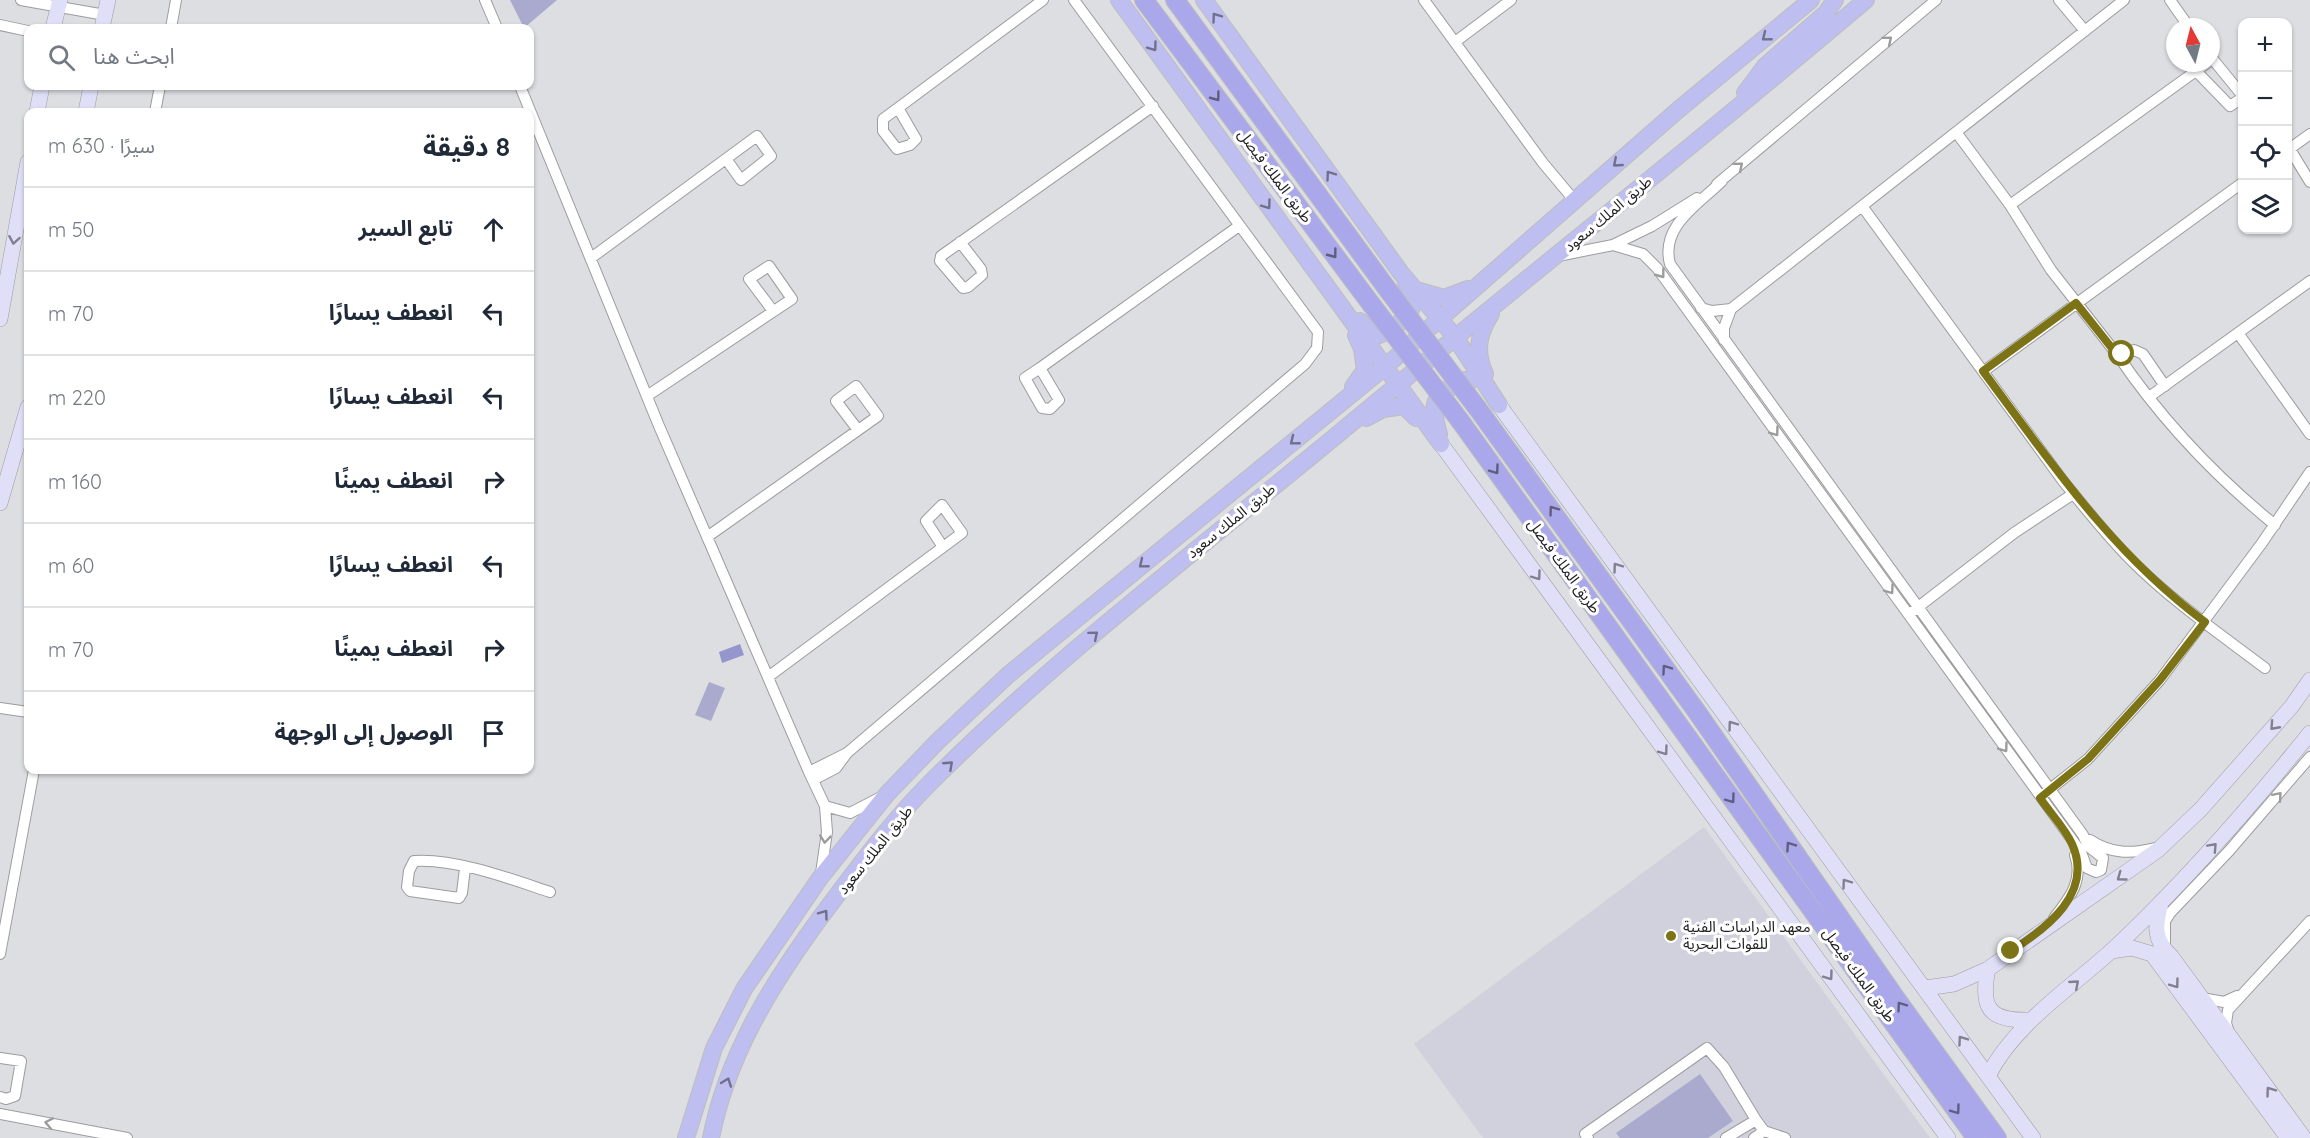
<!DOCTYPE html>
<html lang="ar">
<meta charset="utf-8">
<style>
:root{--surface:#fff;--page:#f2f2f3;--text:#1f2937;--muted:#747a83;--line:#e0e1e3}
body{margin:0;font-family:Quicksand,"Noto Sans Arabic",sans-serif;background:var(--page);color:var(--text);direction:rtl}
.controls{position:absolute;right:18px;top:18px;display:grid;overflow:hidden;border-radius:12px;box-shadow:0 2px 4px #0004}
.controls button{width:54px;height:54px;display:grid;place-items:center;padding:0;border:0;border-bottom:2px solid var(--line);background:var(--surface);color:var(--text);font:30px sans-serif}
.compass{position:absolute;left:2166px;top:18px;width:54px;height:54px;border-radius:50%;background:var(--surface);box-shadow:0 2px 4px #0004;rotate:353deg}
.stop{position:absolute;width:18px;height:18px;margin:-14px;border:4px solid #7b7315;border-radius:50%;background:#fff}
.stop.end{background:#7b7315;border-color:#fff;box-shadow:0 2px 6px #0008}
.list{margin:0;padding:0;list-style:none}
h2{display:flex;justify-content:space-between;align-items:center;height:78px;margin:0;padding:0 24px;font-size:26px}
h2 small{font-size:20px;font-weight:400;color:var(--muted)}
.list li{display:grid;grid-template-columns:39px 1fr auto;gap:18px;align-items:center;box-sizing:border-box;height:84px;padding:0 24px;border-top:2px solid var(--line)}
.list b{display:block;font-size:22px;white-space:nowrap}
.list em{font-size:20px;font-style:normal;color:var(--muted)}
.icon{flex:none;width:33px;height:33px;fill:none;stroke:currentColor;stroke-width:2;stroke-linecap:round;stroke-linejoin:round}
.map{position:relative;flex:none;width:2310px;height:1138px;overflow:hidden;direction:ltr}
.search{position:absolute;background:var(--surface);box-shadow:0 2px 4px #0004;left:24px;top:24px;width:510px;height:66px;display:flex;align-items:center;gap:15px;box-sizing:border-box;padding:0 21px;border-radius:12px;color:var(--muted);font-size:22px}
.panel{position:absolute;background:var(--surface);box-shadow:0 2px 4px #0004;left:24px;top:108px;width:510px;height:666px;border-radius:12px;direction:rtl}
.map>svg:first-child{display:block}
.built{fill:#d1d1dd}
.green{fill:#a9aacd}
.water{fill:#9596cc}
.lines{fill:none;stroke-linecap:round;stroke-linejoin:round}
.minor-casing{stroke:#9c9ca0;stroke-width:12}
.secondary-casing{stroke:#9c9ca0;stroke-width:16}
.primary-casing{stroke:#bdbdbd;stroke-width:18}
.trunk-casing{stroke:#bdbdbd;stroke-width:20}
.minor{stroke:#fff;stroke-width:10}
.secondary{stroke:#dfdff8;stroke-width:15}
.primary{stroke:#bfbef0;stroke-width:16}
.trunk{stroke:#aaa8eb;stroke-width:18}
.trunk-bridge-casing{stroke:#bdbdbd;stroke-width:20;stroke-linecap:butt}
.trunk-bridge{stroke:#aaa8eb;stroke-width:18}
.oneway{stroke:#70708a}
.oneway2{stroke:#9c9c9c}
.oneway3{stroke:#5f5e7e}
.oneway4{stroke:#80808e}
.route{stroke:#7b7315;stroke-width:8}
.poi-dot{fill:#7b7315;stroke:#fff;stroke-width:2}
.labels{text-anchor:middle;stroke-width:6;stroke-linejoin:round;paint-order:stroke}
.street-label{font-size:15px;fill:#222224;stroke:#fff}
.poi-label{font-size:15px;fill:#222224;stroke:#fff;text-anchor:start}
</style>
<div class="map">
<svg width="2310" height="1138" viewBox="0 0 2310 1138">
<rect width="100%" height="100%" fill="#dddee2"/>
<path class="built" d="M1704,827l226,311h-447l-69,-94z"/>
<path class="green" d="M510,0h47l-33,28z
M709,682l16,6 -14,33 -16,-6z
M1700,1074l33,47 -25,17h-88l-4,-5z"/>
<path class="water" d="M740,644l4,11 -22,8 -3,-11z"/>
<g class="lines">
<defs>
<path id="minor" d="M21,0l84,15
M485,0l12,28
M1424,0l119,163 31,37
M2059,0l26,31
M2170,0l19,27
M0,25l28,6
M171,28l5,-28
M1455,42l56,-42
M2211,57l31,38
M2196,71l34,35 12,-8
M520,86l139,340 150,346
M898,108l18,31 -6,6 -13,4 -14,-18v-12l15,-11 145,-108
M155,112l5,-26
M1956,132l54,73 41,65 68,87
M2288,146l22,36
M2288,150l22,-16
M1717,184l219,-184
M2010,205l197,-142
M1862,206l201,275c22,27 44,55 69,80 40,40 88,73 133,107
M960,242l21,27 1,6 -14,12 -5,1 -23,-27 1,-5 212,-150
M1613,245l30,9 14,14 424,584 6,16 9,4 5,-2 2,-12 -15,-12 -5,-11 -413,-571c-10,-38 28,-59 52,-83
M1558,256l55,-11 39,-19 45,-28
M591,258l166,-122 14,20 -30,24 -15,-21
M1701,308l11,3 19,-2 393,-309
M2238,333l72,101
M1724,340v-12l7,-19
M1040,368l19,32 -9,9 -8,-1 -17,-30 15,-10 199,-142
M1984,371l258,-188
M2165,386l-22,-32 -9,-4 -15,7c43,63 97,120 156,168
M647,396l145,-97 -23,-33 -20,13 24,32
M2149,397l161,-116
M707,537l171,-121 -22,-30 -20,15 22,29
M1913,611l101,-78 59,-39
M768,677l194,-144 -20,-28 -16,16 17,26
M0,708l28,4
M847,753l458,-389 12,-16 1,-16 -244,-332
M813,780l23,-12 11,-15 -38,19 16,34
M2044,794l44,-35 72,-79 102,-137 48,-71
M2090,840c21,14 41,14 65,8
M465,868l-3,25 -3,5 -49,-7 -3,-4 2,-16 5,-10c41,-3 97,18 136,31
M821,873l6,-41 -2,-26 25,7 31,-16
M2054,918c15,-19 30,-37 21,-63
M2165,942v-21l5,-8 59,-62 81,-94
M0,954l34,-184
M2202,998l22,4 13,-6
M2229,1033l-3,-10 2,-13 82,-89
M0,1058l21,3 -6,35 -9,3 -6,-2
M0,1114l127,24
M1764,1131l21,7
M1588,1138l-3,-4 122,-86 17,19 32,53
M1726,1138l30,-18 8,11 -10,7"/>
<path id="secondary" d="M53,28l7,-28
M102,28l6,-28
M37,112l5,-26
M86,112l5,-26
M0,319l28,-157
M1499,405l534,733
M1441,444l507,694
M0,503l28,-96
M2161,903c-6,22 -8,37 10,53l133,182
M2111,951l21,-3 20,6 136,184
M1988,969c-8,39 1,52 41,51
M1925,988l29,-4 34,-15 170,-119 43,-41 91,-103 18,-26
M1988,1076c28,-55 88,-91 133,-134 68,-65 130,-136 189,-209"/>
<path id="primary" d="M1119,0l322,444
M1204,0l197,273 54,64 44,68
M1745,93l20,-27 61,-53 9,-13
M1416,290l28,8 24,-9
M1360,321l11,11 8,3c14,-5 38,-22 34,-39 -2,-4 -5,-9 -7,-13
M1485,374c-10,-22 -7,-40 6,-60
M1353,387l12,-17 -3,-21 -6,-14
M1366,418l17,-9 21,-3 12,12
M1439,434c-10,-33 -5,-39 25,-54l6,1
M686,1138l28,-90 30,-59 76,-111 67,-84 50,-52 71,-67 378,-309 292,-256 133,-110
M711,1138c16,-82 60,-153 109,-220 34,-45 69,-94 109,-134 127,-127 270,-235 408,-349 175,-146 355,-287 529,-435"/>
<path id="trunk" d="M1144,0l227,304
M1175,0l213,290
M1478,409l219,303 200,288 100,138
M1461,422l515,716"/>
</defs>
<use href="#minor" class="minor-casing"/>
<use href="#secondary" class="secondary-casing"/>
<use href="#primary" class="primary-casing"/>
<use href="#trunk" class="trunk-casing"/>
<use href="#minor" class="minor"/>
<use href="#secondary" class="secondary"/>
<use href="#primary" class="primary"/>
<use href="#trunk" class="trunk"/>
<defs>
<path id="trunk-bridge" d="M1388,290l90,119
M1371,304l90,118"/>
</defs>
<use href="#trunk-bridge" class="trunk-bridge-casing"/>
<use href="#trunk-bridge" class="trunk-bridge"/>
</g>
<defs><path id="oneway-chevron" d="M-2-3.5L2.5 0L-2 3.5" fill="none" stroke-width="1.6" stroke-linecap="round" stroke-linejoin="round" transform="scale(1.5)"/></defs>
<g class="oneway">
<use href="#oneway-chevron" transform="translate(1216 17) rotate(-126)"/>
<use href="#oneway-chevron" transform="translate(1766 37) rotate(141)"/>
<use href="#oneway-chevron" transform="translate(1153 47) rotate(54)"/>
<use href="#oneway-chevron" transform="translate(1617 163) rotate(139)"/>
<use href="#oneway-chevron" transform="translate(1330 175) rotate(-126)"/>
<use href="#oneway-chevron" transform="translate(1267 205) rotate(54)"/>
<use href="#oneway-chevron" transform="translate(1294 441) rotate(141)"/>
<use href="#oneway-chevron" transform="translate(1143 564) rotate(141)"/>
<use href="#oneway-chevron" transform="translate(1094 635) rotate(-40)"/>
<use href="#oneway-chevron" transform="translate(949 765) rotate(-43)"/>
<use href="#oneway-chevron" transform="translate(824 914) rotate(-54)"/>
<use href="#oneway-chevron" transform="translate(727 1082) rotate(-70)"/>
</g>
<g class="oneway2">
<use href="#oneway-chevron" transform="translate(1888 40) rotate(-40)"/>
<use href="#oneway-chevron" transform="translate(1739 166) rotate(-40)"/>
<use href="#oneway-chevron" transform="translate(1661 274) rotate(53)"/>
<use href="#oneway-chevron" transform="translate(1775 432) rotate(54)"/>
<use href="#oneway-chevron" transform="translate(1890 590) rotate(54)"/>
<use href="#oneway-chevron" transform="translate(2004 748) rotate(54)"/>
<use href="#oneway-chevron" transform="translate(2278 796) rotate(-49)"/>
<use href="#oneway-chevron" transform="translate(825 839) rotate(96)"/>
<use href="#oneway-chevron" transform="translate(49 1123) rotate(-169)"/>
</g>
<g class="oneway3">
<use href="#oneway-chevron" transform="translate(1216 97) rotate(53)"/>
<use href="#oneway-chevron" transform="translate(1333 254) rotate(53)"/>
<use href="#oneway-chevron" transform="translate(1495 470) rotate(54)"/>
<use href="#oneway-chevron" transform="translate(1553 510) rotate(-126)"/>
<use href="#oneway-chevron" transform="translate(1666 669) rotate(-125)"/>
<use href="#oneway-chevron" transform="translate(1731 799) rotate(54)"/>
<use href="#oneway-chevron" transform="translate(1790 846) rotate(-125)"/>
<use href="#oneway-chevron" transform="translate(1901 1006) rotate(-126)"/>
<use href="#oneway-chevron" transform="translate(1956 1110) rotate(54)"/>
</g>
<g class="oneway4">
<use href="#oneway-chevron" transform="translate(14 240) rotate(100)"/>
<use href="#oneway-chevron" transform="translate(1617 567) rotate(-126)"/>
<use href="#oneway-chevron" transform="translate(1537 576) rotate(54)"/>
<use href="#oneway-chevron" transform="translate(1732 725) rotate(-126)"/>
<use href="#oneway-chevron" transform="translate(2274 726) rotate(132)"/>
<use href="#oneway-chevron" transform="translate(1664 751) rotate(54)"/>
<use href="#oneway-chevron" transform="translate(2213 847) rotate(-47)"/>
<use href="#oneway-chevron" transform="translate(2121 877) rotate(144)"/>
<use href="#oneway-chevron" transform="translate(1846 883) rotate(-126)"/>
<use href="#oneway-chevron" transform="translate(1829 976) rotate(54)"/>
<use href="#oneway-chevron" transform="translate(2075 984) rotate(-41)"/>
<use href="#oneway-chevron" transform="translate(2175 984) rotate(54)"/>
<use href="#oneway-chevron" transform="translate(1962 1040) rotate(-125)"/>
<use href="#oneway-chevron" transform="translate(2270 1091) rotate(-126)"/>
</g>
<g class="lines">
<path class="route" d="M2011,951c36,-23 83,-58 61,-107 -7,-16 -22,-31 -32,-46l48,-39 72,-79 45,-58c-94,-70 -153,-158 -222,-251l93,-68 43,54 3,-3"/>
</g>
<circle class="poi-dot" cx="1671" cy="936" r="6"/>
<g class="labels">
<g class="street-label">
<text transform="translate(1275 176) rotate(53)" y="5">طريق الملك فيصل</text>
<text transform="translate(1608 214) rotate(-40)" y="5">طريق الملك سعود</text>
<text transform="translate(1231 521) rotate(-39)" y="5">طريق الملك سعود</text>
<text transform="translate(1564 566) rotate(54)" y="5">طريق الملك فيصل</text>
<text transform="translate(875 850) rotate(-51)" y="5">طريق الملك سعود</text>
<text transform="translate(1859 975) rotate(54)" y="5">طريق الملك فيصل</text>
</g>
<g class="poi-label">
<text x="1683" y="932">معهد الدراسات الفنية<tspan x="1683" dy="17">للقوات البحرية</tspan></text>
</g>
</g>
</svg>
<div class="controls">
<button>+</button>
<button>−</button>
<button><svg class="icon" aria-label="locate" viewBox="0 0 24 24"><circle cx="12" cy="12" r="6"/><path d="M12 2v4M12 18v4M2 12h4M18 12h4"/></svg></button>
<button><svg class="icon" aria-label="layers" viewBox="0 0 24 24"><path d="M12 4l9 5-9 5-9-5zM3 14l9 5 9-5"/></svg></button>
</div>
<svg class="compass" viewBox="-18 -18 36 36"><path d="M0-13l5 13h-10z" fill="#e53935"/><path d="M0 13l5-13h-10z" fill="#747a83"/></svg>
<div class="stop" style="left:2122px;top:354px"></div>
<div class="stop end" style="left:2011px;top:951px"></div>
<div class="search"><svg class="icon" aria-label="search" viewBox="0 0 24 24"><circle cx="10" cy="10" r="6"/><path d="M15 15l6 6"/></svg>ابحث هنا</div>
<section class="panel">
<h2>8 دقيقة<small>سيرًا · 630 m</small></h2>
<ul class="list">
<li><svg class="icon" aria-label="ahead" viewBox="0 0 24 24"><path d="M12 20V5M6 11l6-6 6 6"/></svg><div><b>تابع السير</b></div><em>50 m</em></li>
<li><svg class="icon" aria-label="left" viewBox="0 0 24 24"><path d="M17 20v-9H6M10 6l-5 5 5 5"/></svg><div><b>انعطف يسارًا</b></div><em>70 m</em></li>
<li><svg class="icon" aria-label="left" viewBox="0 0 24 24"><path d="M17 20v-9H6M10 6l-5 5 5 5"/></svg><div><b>انعطف يسارًا</b></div><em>220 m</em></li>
<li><svg class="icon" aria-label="right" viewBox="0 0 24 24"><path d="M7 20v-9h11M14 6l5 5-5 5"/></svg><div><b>انعطف يمينًا</b></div><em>160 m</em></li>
<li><svg class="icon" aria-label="left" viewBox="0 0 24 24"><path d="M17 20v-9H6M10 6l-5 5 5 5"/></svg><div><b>انعطف يسارًا</b></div><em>60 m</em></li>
<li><svg class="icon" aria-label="right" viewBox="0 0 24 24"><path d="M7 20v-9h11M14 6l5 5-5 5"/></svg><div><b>انعطف يمينًا</b></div><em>70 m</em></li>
<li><svg class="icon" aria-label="arrive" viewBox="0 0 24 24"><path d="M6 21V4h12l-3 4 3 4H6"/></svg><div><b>الوصول إلى الوجهة</b></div></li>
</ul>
</section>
</div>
